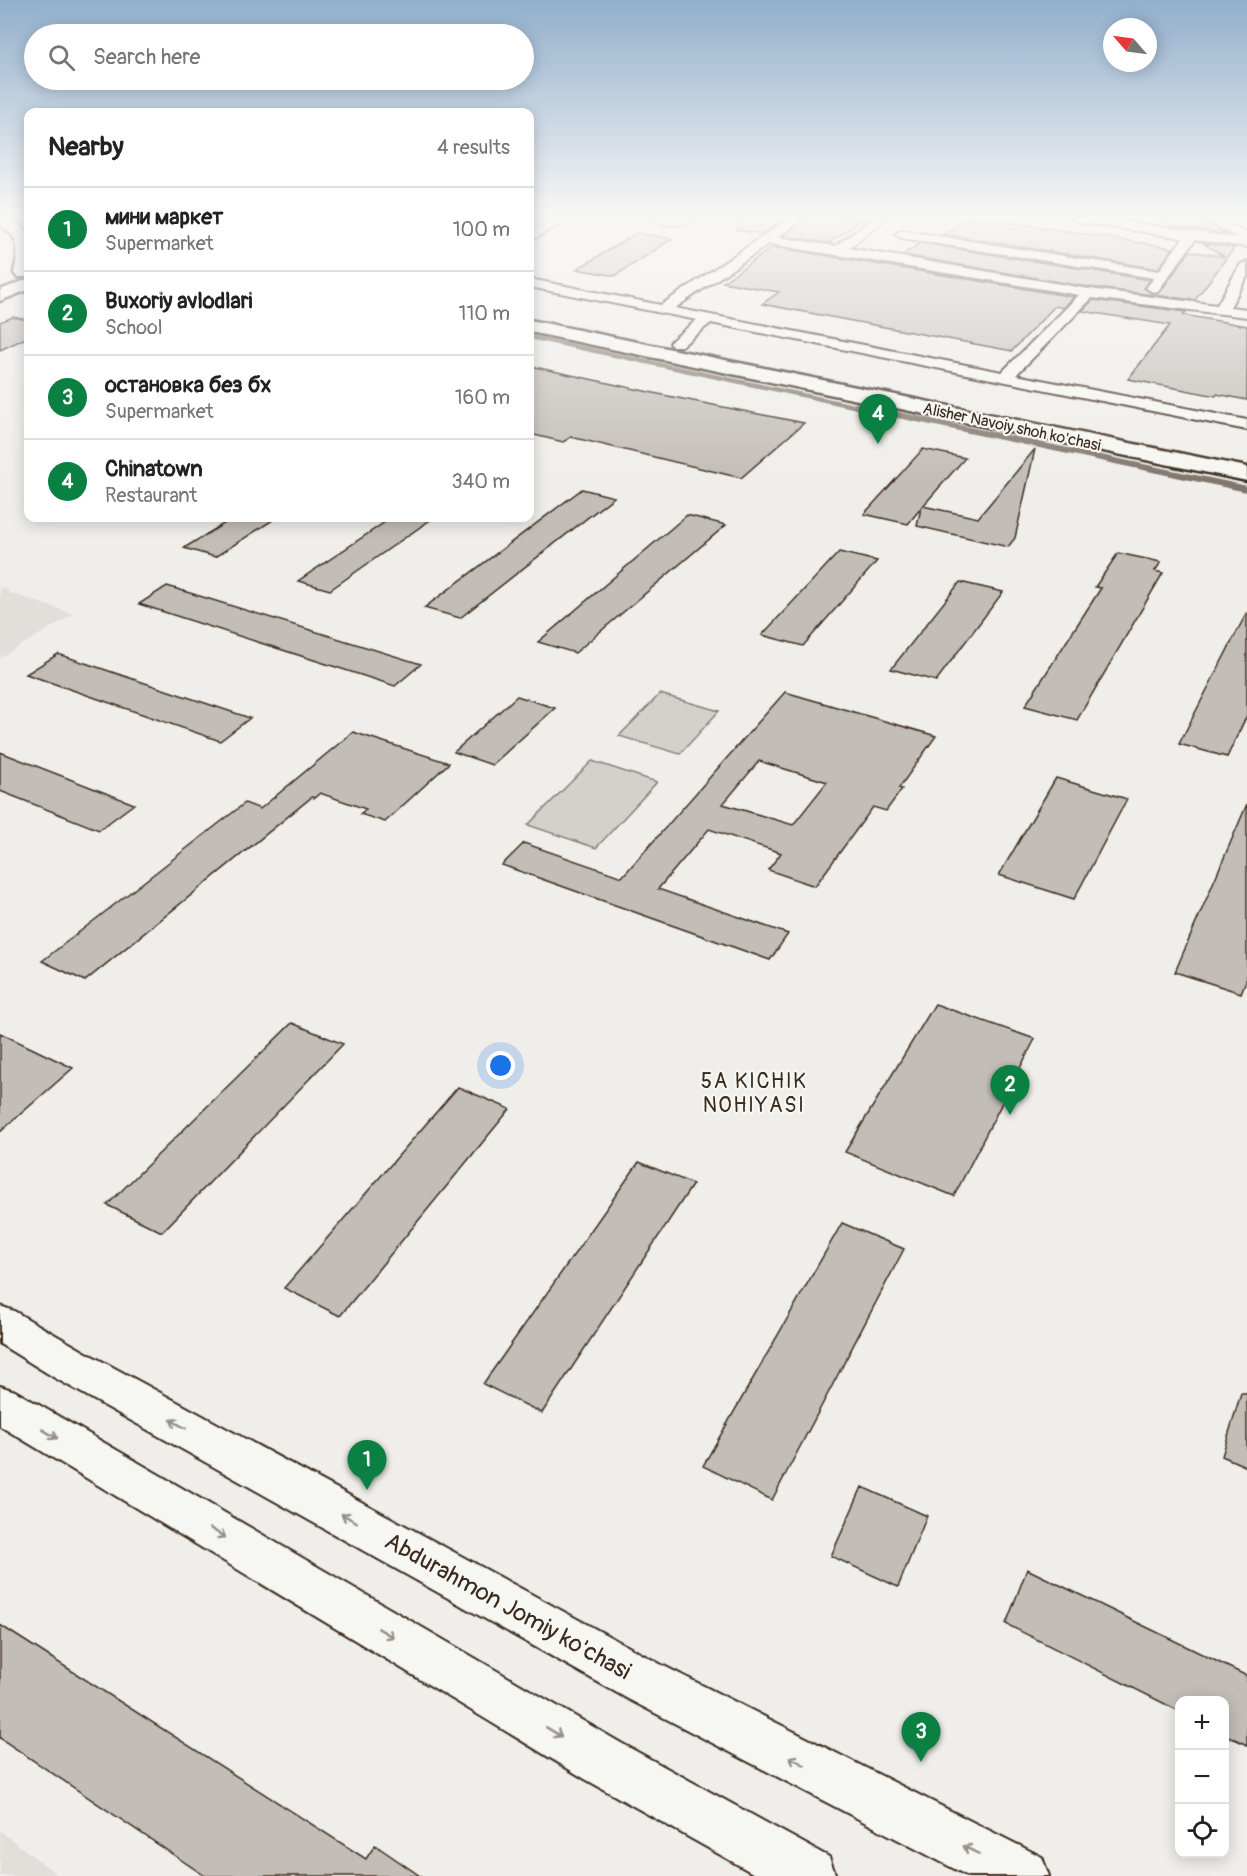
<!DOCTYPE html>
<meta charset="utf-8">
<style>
:root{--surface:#fff;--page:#f2f2f2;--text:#222;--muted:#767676;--line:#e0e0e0;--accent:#0b8043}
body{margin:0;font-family:Pangolin,sans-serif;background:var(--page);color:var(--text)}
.controls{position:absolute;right:18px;bottom:18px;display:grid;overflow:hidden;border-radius:12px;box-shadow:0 3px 15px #0003}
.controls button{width:54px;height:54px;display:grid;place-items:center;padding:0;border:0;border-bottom:2px solid var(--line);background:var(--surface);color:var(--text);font:30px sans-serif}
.compass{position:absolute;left:1103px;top:18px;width:54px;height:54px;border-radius:50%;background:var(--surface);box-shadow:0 3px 15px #0003;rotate:298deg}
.you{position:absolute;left:501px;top:1066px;width:21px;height:21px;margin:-15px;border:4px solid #fff;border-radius:50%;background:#1a73e8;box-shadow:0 0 0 9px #1a73e833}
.badge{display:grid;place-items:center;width:39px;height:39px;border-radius:50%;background:var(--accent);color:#fff;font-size:20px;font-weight:700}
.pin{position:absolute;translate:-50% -50px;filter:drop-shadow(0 2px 3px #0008)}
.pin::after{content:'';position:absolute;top:32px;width:21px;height:18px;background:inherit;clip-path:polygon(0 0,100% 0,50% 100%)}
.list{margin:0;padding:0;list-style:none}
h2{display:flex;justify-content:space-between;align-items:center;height:78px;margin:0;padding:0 24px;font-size:26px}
h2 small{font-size:20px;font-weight:400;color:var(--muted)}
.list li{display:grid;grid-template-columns:39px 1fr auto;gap:18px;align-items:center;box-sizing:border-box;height:84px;padding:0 24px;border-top:2px solid var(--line)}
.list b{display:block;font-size:22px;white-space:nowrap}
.list p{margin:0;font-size:20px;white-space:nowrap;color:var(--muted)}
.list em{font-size:20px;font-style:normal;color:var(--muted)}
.icon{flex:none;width:33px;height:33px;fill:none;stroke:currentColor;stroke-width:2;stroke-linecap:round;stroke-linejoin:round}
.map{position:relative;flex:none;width:1247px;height:1876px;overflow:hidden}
.search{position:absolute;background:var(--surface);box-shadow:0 3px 15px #0003;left:24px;top:24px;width:510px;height:66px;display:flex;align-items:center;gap:15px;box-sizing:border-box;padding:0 21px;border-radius:33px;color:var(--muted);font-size:22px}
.panel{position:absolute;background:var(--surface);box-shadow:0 3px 15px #0003;left:24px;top:108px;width:510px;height:414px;border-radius:12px}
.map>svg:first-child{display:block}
.built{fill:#e2dfdb}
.green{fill:#d4d1cc;stroke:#887e75;stroke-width:1.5}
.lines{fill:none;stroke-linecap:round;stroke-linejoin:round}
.stream-far1{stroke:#81766d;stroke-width:4.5}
.stream{stroke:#81766d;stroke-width:6}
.building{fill:#c2bdb7;stroke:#3b2a1e;stroke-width:1.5;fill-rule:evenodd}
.minor-casing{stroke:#3b2a1e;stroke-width:4}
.tertiary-casing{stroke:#3b2a1e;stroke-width:4}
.secondary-casing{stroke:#3b2a1e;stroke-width:5}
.minor{fill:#f6f6f2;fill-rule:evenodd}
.tertiary{fill:#f6f6f2;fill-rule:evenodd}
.secondary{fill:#f6f6f2;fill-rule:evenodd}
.oneway{stroke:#989088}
.labels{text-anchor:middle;stroke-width:4.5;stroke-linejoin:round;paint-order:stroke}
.far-street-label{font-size:16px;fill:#3b2a1e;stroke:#f6f6f2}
.neighbourhood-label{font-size:21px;letter-spacing:1.5px;fill:#3b2a1e;stroke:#f6f6f2}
.near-street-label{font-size:24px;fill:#3b2a1e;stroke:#f6f6f2}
</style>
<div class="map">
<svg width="1247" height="1876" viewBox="0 0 1247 1876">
<rect width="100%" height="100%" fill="#efeeea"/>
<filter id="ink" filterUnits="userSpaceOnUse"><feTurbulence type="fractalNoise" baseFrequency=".0167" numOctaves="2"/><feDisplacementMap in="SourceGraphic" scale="12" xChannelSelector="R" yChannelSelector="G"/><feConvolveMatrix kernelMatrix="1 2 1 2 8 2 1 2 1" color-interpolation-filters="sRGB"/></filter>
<g filter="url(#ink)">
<path class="built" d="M0,587l9,3 -2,2 67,22 -74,44z
M0,1831l59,45h-59z"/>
<path class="green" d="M660,694l59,17 -39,43 -61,-18z
M592,761l65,21 -61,66 -68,-23z"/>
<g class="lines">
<path class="stream-far1" d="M530,337l333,71"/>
<path class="stream" d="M856,406l391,83"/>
</g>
<path class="building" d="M738,218h49l-25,16 -25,-4z
M806,218h58l-35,25 -45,-7z
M967,218h16l190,30 -15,21 -215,-35z
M1159,218h40l27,16 -52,-8z
M637,233l35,6 -57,37 -38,-7z
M920,243l230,37 -6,8 9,6 7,-2 30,-41 35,6 -22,-14 31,5 -39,52 -106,-13 -186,-32z
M773,247l301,50 -11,11 -8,-2 -43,45 -250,-47 17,-12 -56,-10z
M1093,300l93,12 -3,3 64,11v74l-30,-6 -1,2 -88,-17 42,-54 -88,-14z
M13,317l15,3v17l-28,13v-28z
M530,366l133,29 141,28 -63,55 -170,-41 -8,5 -33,-8z
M923,449l42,9 -42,48 55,12 57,-69 -20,89 -7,9 -91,-21 4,-18 -13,16 -44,-10z
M582,489l32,8 -154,121 -36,-10z
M687,515l39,10 -151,128 -37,-11z
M233,518h43l-61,39 -31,-9z
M391,518h42l-103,72 -32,-9z
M839,552l38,9 -74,85 -41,-11z
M1118,553l43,9 -6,9 8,2 -86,147 -52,-14 76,-118 -6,-1z
M960,582l43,10 -67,89 -45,-12z
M167,586l254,78 -26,22 -256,-82z
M1247,612v103l-20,42 -48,-13z
M58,654l192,64 -30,23 -194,-67z
M785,692l151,44 -37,52 3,1 -16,22 -13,-4 -58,79 -47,-16 13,-17 -72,-24 -51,60 130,45 -18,26 -268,-95 22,-22 98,34zM759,761l68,21 -34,43 -70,-21z
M517,696l38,12 -63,57 -38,-13z
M353,732l96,31 -64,59 -25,-8 6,-5 -46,-16 -6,5 -2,-1 -227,184 -43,-20 203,-158 15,6z
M0,752l134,52 -35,26 -99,-39z
M1056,778l71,21 -53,100 -75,-24z
M1247,804v174l-6,15 -66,-21z
M935,1004l100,35 -81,157 -109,-44z
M292,1023l51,21 -181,188 -55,-27z
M0,1033l73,35 -73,64z
M458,1087l52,22 -170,207 -56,-28z
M639,1162l54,22 -151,229 -59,-29z
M842,1223l62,26 -132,251 -69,-34z
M1241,1393h6v74l-25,-11z
M862,1487l65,29 -29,71 -67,-31z
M1027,1569l220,107v69l-23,-11v-33h-45v10l-173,-87z
M0,1625l366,234 9,-14 45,31h-215l-205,-138z"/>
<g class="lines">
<defs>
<path id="minor" d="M557,218h15l-42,23v-9z
M650,218h46c-10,10 -35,9 -46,0z
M790,218h14l-26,19 57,9 39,-28h13l-38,30 240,41 128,16 23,-40 7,-4v16l-17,30 17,2v8l-155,-19 -76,77 231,45v10l-536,-107 -29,23h-10l-2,-3 2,-3 25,-20 -167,-33v-8l131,26zM769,244l310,51 -77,77 -327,-64z
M1072,218h30l136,20 -37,-20h15l31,15v14l-52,-7 -37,51 -5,1 -7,-4 8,-10 -253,-40 -6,-4 6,-4 258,41 24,-33 -105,-16z"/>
<path id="tertiary" d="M0,1306l14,5 71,41 577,313 380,192 7,19h-81l-340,-177 -573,-321 -55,-34z
M0,1386l15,5 606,352 208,114 7,19h-78l-173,-97 -585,-353z"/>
<path id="secondary" d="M0,218h11l17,14v45h-11l-3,-4c5,-22 7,-36 -14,-48z
M28,279v11l-28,11v-11z
M530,320l717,147v14l-717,-149z"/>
</defs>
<use href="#minor" class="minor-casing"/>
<use href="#tertiary" class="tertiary-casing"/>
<use href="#secondary" class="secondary-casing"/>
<use href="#minor" class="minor"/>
<use href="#tertiary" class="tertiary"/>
<use href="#secondary" class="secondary"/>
</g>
<defs><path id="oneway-shaft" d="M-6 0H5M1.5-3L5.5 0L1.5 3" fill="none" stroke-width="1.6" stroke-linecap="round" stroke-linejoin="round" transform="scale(1.5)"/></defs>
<g class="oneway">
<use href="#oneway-shaft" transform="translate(178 1424) rotate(-151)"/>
<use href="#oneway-shaft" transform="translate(50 1434) rotate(31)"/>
<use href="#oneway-shaft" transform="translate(349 1518) rotate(-151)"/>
<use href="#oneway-shaft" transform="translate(218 1533) rotate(31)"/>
<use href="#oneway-shaft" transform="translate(386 1633) rotate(31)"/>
<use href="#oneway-shaft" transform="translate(554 1732) rotate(31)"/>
<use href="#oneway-shaft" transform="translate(797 1761) rotate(-152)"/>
<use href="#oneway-shaft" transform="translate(971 1850) rotate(-153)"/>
</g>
</g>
<linearGradient id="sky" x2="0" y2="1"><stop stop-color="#91afcc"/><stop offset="0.45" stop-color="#f8f7f6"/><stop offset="1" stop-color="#f8f7f6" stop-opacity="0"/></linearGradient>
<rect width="1247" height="480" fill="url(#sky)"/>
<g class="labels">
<g class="far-street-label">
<text transform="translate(1012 426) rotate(12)" y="6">Alisher Navoiy shoh ko'chasi</text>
</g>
<g class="neighbourhood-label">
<text x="754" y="1088">5A KICHIK<tspan x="754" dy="24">NOHIYASI</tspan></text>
</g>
<g class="near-street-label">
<text transform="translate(508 1606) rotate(29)" y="8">Abdurahmon Jomiy ko'chasi</text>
</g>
</g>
</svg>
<div class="controls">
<button>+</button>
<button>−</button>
<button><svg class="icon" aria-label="locate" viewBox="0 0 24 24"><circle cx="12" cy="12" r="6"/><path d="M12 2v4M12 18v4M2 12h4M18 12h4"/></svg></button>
</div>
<svg class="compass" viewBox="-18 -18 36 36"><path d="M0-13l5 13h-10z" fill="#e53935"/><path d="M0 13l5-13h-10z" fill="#767676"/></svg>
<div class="you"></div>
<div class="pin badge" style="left:367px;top:1490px">1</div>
<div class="pin badge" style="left:1010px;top:1115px">2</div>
<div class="pin badge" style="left:921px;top:1762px">3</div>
<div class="pin badge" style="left:878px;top:444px">4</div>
<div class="search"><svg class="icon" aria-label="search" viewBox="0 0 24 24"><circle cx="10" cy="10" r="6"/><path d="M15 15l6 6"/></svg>Search here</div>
<section class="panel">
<h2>Nearby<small>4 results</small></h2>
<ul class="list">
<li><span class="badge">1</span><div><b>мини маркет</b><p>Supermarket</p></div><em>100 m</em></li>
<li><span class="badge">2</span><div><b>Buxoriy avlodlari</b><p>School</p></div><em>110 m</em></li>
<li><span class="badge">3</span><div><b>остановка без бх</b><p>Supermarket</p></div><em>160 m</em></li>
<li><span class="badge">4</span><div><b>Chinatown</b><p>Restaurant</p></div><em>340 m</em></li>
</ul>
</section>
</div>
